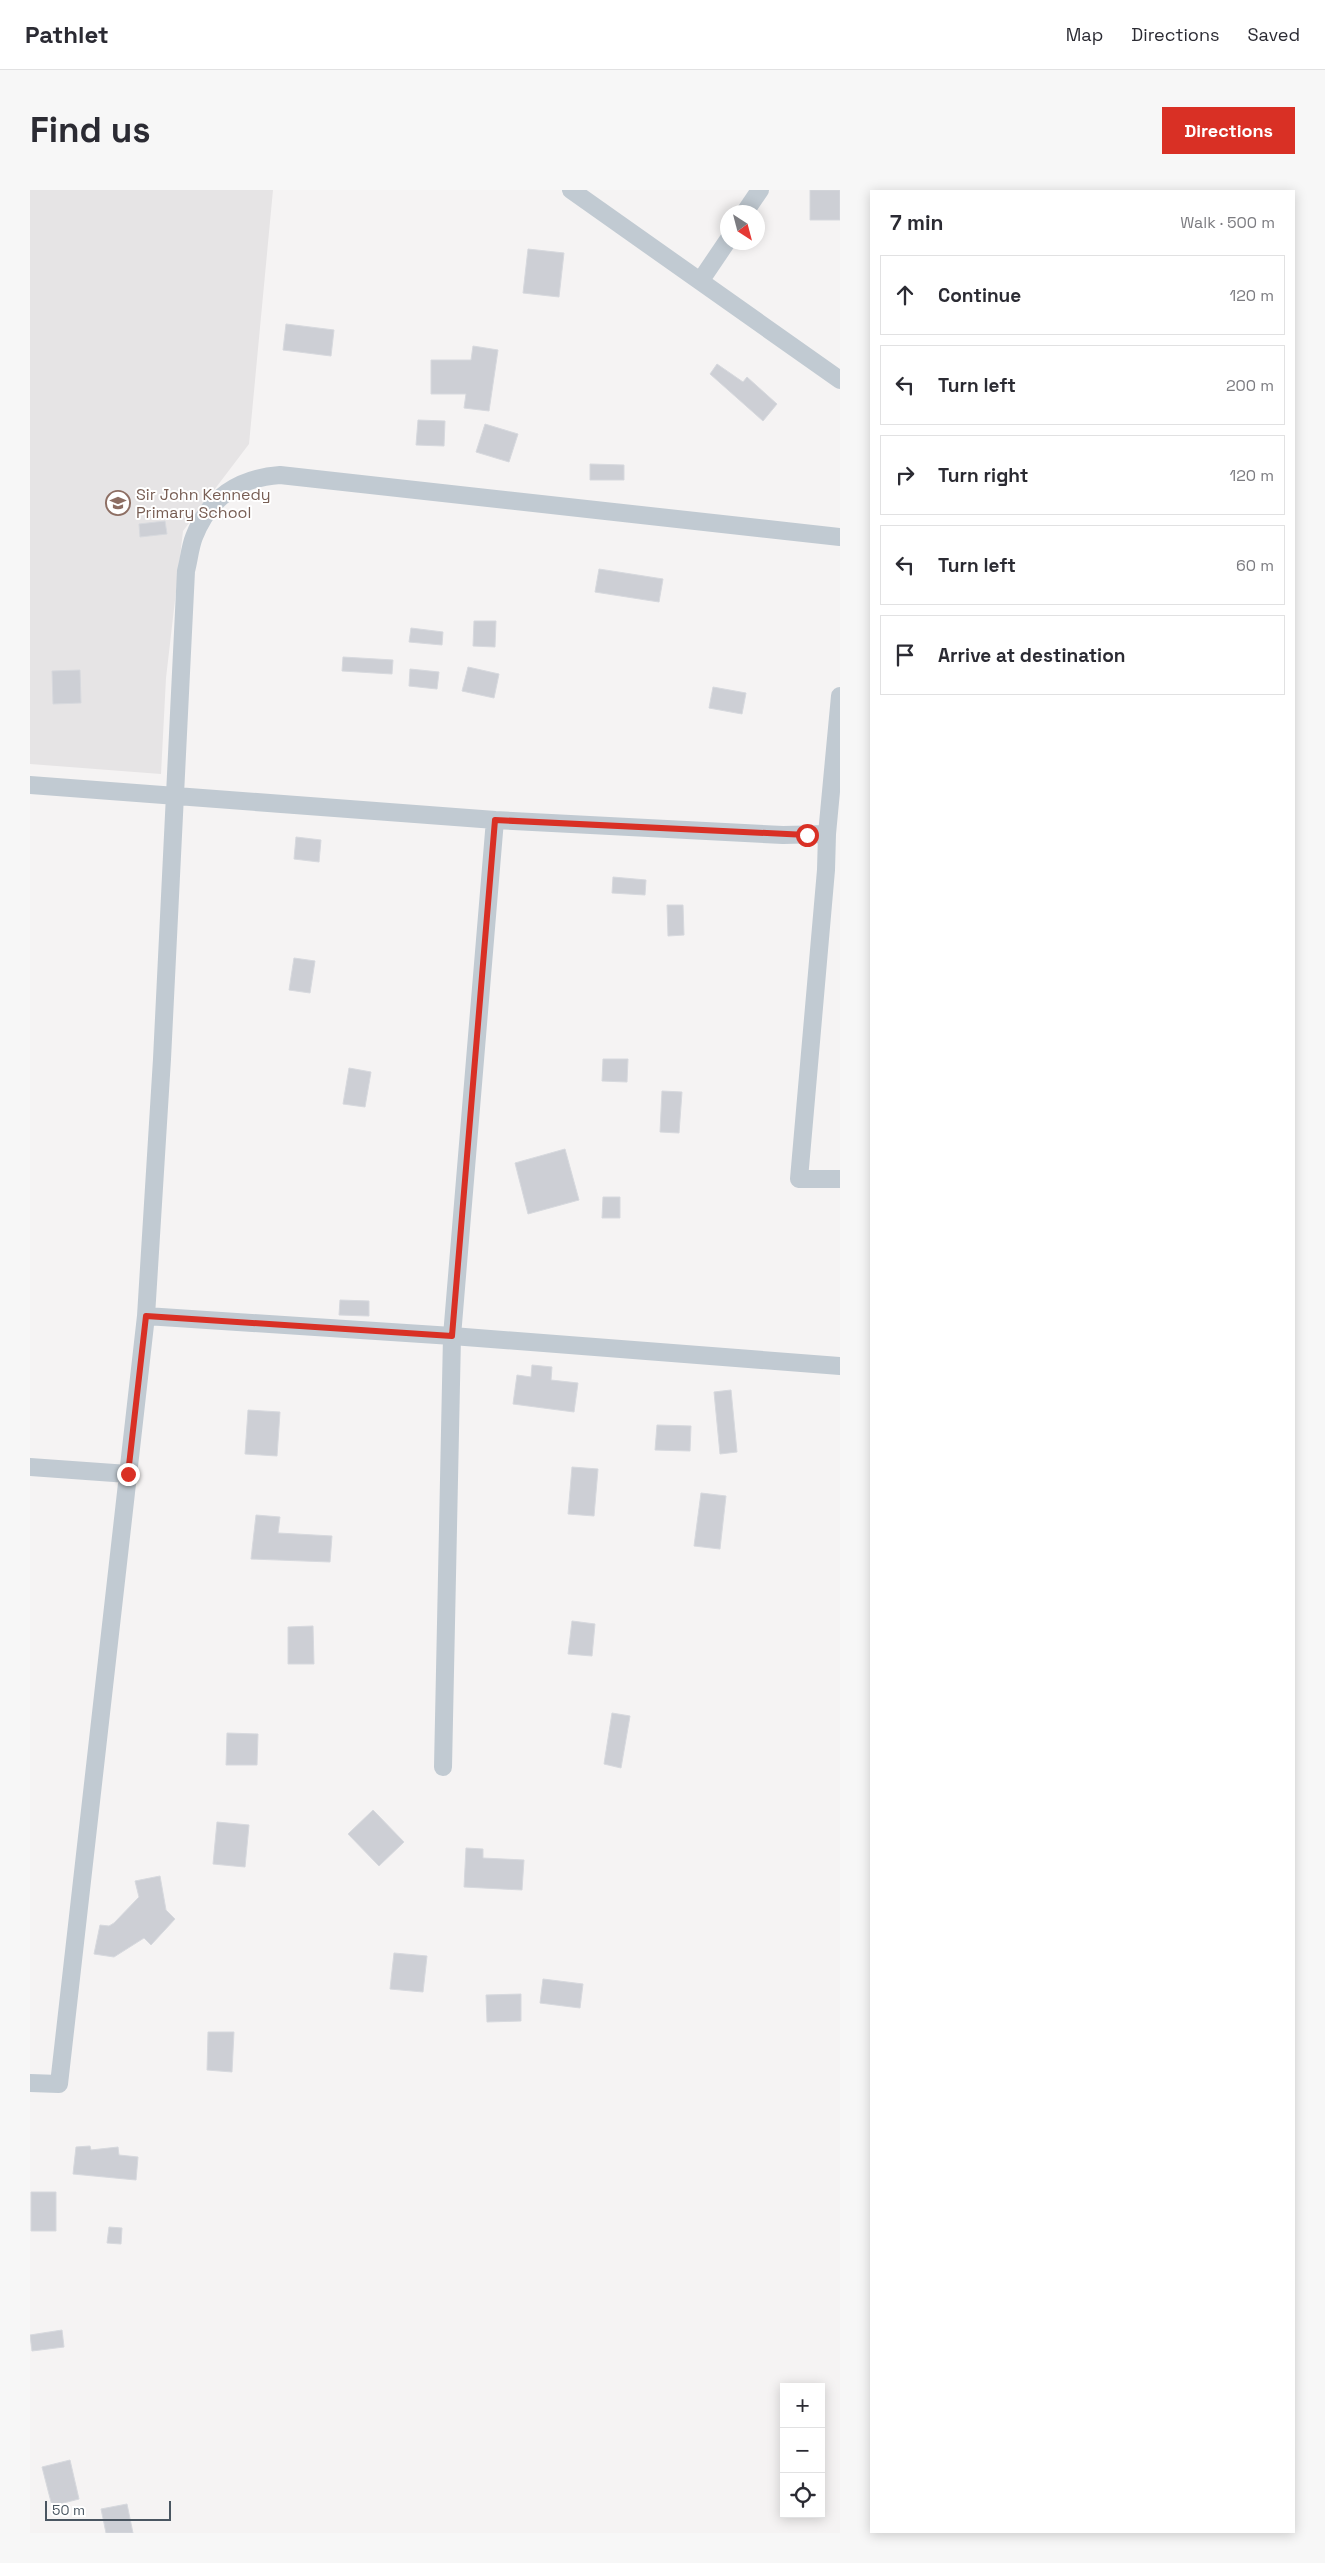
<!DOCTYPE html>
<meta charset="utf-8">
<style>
:root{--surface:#fff;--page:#f7f7f7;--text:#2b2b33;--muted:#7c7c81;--line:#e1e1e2;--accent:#d93025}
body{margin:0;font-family:"Space Grotesk",sans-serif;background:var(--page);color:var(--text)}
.controls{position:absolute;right:15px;bottom:15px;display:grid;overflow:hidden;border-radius:0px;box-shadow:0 2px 12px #0003}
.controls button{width:45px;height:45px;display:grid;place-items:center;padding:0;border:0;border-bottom:1px solid var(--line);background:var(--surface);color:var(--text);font:25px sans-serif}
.compass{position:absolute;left:690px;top:15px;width:45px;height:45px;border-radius:50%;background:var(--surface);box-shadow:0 2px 12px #0003;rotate:144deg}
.scale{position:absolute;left:15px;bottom:12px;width:126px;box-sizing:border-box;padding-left:5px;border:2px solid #4a5661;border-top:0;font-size:14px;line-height:18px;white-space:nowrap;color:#4a5661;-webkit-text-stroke:4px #fff;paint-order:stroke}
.stop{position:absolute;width:15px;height:15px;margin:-11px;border:4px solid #d93025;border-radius:50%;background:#fff}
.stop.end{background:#d93025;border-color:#fff;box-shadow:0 1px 5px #0008}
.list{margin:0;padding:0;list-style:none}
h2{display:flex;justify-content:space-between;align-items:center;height:65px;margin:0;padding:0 20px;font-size:21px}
h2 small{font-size:16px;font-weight:400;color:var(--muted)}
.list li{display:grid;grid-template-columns:32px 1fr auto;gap:15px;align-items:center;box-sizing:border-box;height:80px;margin:0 10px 10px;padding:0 10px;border:1px solid var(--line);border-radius:0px}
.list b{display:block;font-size:19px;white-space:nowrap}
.list em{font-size:16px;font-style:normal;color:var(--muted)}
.icon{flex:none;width:28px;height:28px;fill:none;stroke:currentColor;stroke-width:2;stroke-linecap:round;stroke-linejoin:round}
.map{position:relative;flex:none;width:810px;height:2343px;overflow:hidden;border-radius:0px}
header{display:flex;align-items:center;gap:30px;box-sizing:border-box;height:70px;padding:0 25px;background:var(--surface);border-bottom:1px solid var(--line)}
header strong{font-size:24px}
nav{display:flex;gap:28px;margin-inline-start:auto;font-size:18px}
.intro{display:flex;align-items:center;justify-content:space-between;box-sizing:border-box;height:120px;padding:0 30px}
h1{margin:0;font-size:35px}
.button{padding:12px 22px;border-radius:0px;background:var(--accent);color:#fff;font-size:18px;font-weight:700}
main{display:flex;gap:30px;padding:0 30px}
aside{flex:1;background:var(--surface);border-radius:0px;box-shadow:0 2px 12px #0003}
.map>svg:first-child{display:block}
.education{fill:#e6e4e5}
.building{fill:#cdcfd5;stroke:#d7d9de}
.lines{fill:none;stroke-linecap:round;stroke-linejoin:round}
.minor{stroke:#c1cad2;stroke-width:18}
.route{stroke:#d93025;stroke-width:6}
.labels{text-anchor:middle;stroke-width:4;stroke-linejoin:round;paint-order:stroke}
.education-label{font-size:16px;fill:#785e54;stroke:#fff;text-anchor:start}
</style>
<header>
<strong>Pathlet</strong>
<nav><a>Map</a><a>Directions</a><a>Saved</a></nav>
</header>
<div class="intro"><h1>Find us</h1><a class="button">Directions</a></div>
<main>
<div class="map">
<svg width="810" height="2343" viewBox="0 0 810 2343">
<rect width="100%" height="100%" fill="#f5f3f3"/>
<path class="education" d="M0,0h243l-24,254 -66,87 -17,147 -5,96 -131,-10z"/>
<path class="building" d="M780,0h30v30h-30z
M498,59l36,4 -5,44 -36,-4z
M256,134l48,6 -3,26 -48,-6z
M443,156l25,4 -9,61 -25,-3 2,-14h-35v-34h40z
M687,174l26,18 4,-5 30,27 -14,17 -53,-47z
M388,230l27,1 -1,25 -28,-1z
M455,234l33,10 -9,28 -33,-10z
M560,274l34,1v15h-34z
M135,331l2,13 -27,3 -1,-13z
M569,379l64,10 -4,23 -64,-10z
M444,431h22l-1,26 -22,-1z
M381,438l32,4 -1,13 -33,-3z
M313,467l50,3 -1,14 -50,-3z
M438,477l31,7 -5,24 -32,-7z
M380,479l29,3 -2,17 -28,-3z
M50,480l1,33 -28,1 -1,-33z
M683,497l33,6 -4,21 -33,-6z
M266,647l25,3 -2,22 -25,-3z
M583,687l33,3 -1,15 -33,-2z
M637,715h16l1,30 -16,1z
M264,768l21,3 -5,32 -21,-3z
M573,869h25l-1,23 -25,-1z
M319,878l22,4 -6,35 -22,-3z
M632,901l20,1 -3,41 -19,-1z
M535,959l14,51 -51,14 -13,-51z
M573,1007h17v21h-18z
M310,1110l29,1v15l-30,-1z
M502,1175l20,2 -1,13 27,3 -4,29 -61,-8 4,-29 14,2z
M701,1200l6,62 -17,2 -6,-62z
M218,1220l32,2 -3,44 -32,-2z
M627,1235l34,1 -1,25 -35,-1z
M542,1277l26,2 -4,47 -26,-2z
M671,1303l25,3 -6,53 -26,-3z
M226,1325l24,2 -2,16 54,3 -2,26 -79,-3z
M542,1431l23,3 -3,32 -24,-2z
M283,1436l1,38h-26v-37z
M582,1523l18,3 -9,52 -17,-4z
M197,1543l31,1 -1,31h-31z
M343,1620l31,32 -25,24 -31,-32z
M187,1632l32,3 -4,42 -32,-3z
M436,1658l17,1v9l41,2 -2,30 -58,-3z
M130,1686l6,34 9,9 -24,26 -7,-7 -30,19 -20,-3 6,-29 9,1 5,-3 25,-26 -4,-16z
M364,1763l33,3 -4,36 -33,-3z
M513,1789l40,5 -3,24 -40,-5z
M491,1804v27l-34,1 -1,-27z
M178,1842h26l-2,40 -25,-2z
M60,1956l1,4 27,-3 1,8 19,2 -2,23 -63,-6 3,-27z
M1,2002h25v39h-25z
M79,2037l13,1 -1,16 -14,-1z
M32,2140l2,17 -32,4 -2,-16z
M40,2270l9,39 -27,7 -10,-39z
M97,2314l6,29h-27l-5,-24z"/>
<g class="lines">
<path class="minor" d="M541,0l269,190
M715,22l15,-22
M671,90l27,-40
M0,595l465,35 288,15 44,-1 13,-138
M797,644l-1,36 -27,309h41
M116,1126l306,20 388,30
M0,1277l98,7
M413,1577l9,-431 43,-516
M0,1893l29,1 87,-768 16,-257 24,-488c3,-11 4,-24 8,-34 16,-41 45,-59 86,-62l560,62"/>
</g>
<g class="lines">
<path class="route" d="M98,1284l18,-158 306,20 43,-516 312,15"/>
</g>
<defs>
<symbol id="school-ring" viewBox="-11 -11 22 22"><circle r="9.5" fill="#fff" stroke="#8d6e63" stroke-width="1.5"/><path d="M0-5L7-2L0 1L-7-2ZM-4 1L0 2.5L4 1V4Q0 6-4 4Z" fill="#8d6e63"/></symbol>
</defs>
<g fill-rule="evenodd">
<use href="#school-ring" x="74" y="299" width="28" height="28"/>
</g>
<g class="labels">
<g class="education-label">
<text x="106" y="310">Sir John Kennedy<tspan x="106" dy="18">Primary School</tspan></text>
</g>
</g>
</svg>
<div class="controls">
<button>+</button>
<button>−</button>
<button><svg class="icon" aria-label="locate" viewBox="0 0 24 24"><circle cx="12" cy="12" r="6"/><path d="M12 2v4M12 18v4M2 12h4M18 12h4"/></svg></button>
</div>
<svg class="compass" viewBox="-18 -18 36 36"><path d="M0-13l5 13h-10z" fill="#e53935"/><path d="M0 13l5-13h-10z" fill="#7c7c81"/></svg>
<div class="scale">50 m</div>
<div class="stop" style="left:777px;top:645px"></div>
<div class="stop end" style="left:98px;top:1284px"></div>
</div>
<aside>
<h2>7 min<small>Walk · 500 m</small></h2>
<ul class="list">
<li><svg class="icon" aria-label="ahead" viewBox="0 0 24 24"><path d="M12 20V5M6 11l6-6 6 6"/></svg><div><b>Continue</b></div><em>120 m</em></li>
<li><svg class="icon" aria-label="left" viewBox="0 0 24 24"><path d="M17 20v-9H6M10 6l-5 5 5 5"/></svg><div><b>Turn left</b></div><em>200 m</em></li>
<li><svg class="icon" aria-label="right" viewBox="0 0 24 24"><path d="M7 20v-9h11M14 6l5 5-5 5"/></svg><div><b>Turn right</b></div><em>120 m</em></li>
<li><svg class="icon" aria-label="left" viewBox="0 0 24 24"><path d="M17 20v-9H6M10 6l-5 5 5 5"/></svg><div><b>Turn left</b></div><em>60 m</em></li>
<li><svg class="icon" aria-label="arrive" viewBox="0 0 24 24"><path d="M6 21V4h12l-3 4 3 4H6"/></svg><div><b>Arrive at destination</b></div></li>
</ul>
</aside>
</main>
